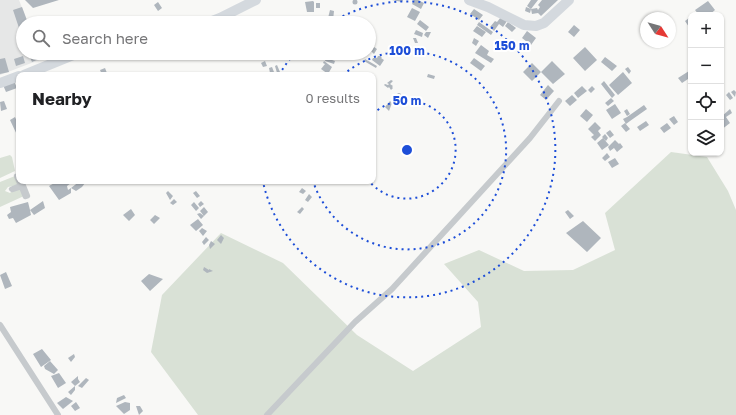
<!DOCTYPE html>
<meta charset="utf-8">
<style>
:root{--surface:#fff;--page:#f6f6f6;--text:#202124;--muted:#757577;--line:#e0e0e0}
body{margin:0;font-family:"Golos Text",sans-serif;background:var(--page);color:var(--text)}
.controls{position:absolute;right:12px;top:12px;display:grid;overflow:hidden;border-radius:8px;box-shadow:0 1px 3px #0004}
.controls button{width:36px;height:36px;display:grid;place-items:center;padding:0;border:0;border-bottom:1px solid var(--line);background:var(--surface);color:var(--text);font:20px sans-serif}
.compass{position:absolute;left:640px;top:12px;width:36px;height:36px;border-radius:50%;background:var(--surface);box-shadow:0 1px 3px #0004;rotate:126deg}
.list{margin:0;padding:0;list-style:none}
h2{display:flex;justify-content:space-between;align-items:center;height:52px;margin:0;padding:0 16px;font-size:17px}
h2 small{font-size:13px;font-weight:400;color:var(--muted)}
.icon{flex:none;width:22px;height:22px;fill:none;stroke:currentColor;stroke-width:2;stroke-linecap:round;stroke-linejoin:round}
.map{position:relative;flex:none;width:736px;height:415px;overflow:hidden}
.search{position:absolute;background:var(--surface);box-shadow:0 1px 3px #0004;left:16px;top:16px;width:360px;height:44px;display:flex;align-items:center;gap:10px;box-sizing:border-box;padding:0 14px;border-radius:22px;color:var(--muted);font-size:15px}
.panel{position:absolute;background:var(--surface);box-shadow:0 1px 3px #0004;left:16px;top:72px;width:360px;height:112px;border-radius:8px}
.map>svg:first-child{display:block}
.built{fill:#e6e7e7}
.green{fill:#d9e1d6}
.building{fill:#afb6bd}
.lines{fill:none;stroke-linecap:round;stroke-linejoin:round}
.pedestrian{stroke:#c6cacd;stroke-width:4.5}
.minor{stroke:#c6cacd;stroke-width:6}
.primary{stroke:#d4d9de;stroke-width:10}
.ring{fill:none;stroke:#1d4ed8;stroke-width:2;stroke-dasharray:2 4}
.centre{fill:#1d4ed8;stroke:#fff;stroke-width:2}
.ring-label{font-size:12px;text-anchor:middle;font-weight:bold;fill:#1d4ed8;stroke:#fff;stroke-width:4;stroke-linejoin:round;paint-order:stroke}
</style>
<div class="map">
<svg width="736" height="415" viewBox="0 0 736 415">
<rect width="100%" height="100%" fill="#f8f8f6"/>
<path class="built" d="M0,0h19l9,23h-5v30h17l2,6 -42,16z"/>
<path class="green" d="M671,152l36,5 21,34 8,19v205h-538l-47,-63 11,-57 59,-62 62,30 74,72 56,36 68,-44 -3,-25 -34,-38 35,-14 45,21 49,-1 42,-20 -10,-37z
M10,155l2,2 3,14 -15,7v-20z
M15,176l3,9 -10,2 -3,4 5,2 2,-2 8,-2 4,7 -24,11v-25z"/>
<path class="building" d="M352.5 2a2.5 2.5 0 1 1 5 0a2.5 2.5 0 1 1-5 0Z
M25,0h34l-26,8z
M392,0h11l-1,2z
M414,0h4l6,3 -3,6 -9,-5z
M531,0h7l-7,9 -4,-3z
M542,0h16l-17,16 -3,-3 -6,1 -1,-5 6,-1 1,2 2,-3 -2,-2z
M313,1l1,1v10h-7l-2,-10z
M708,1l7,9 -6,5h-10l-4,-5z
M158,2l4,6 -4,3 -4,-6z
M316,3h4v5h-4z
M22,7l6,16h-5v10l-2,1 -8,-24z
M526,7l5,2 -1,4 -5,-2z
M412,8l8,4 -5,9 -8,-4z
M474,9l9,6 -4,5 -9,-6z
M330,10l4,1 -1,10 -4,-1v-2h-1z
M290 20a3 3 0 1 1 6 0a3 3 0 1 1-6 0Z
M501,17l6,4 -4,6 -4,-3 -5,7 -4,-4 5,-6 2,1z
M689,18l2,4v4l-2,1 -4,-6z
M312,20v3h-6v-2z
M420,20l9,7 -3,4 -9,-7z
M479,22l14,10 -2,3 -14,-10z
M508,22l8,6 -4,4 -7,-6z
M574,25l6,5 -6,7 -6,-5z
M477,26l9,6 -4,5 -9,-6z
M416,30l7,3 -1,4 -8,-3z
M527,31l9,7 -5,7 -9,-7z
M426,32h5l-3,6 -4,-3z
M413,38h3l2,5h-3z
M474,38l5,3 -3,5 -4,-3z
M481,45l8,6 -2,4 7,4 -3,4 -16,-10z
M374,47l3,2 -3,5 -3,-3z
M585,47l12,13 -12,11 -12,-13z
M403,49v3l-7,2 -1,-3z
M33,53h18l-19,9 -3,-7z
M327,54l6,2 -1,4 3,1 -1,3 -9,-3z
M23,56l2,7 -9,3 -2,-7z
M378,56h2l2,1 -1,1 3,2 -4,6 -8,-6 1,-2h4z
M605,57l12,9 -5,5 -11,-9z
M5,58l4,14 -9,2v-15z
M474,58l11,8 -4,5 -11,-8z
M365,59l12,7 -1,2 -12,-7z
M265,61l2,5 -4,1 -2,-4z
M324,61l8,6 -4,7 -7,-5 4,-5 -2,-1z
M552,61l13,13 -12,10 -12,-12z
M532,63l9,9 -9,9 -9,-9z
M277,65l3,7 -3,1 -2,-7z
M272,67l2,5 -4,1 -1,-5z
M628,67l3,4 -2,3 -4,-5z
M105,68l2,5 -5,2 -2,-5z
M689,71l2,6 -9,6 -4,-5z
M623,72l9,11 -14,12 -9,-10z
M428,74l7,2 -1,3 -7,-2z
M391,80l2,1 -3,3 3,2 -1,1 1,1 -2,2 -2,-3 -1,1 -4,-3 1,-1 3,1 1,-1 -2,-1z
M14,81l3,7 -11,4 -3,-7z
M604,81l11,14 -3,3 -11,-14z
M548,85l6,6 -8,9 -6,-5z
M582,86l5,5 -9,7 -4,-5z
M592,86l3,3 -4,4 -3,-3z
M734,90l2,2 -1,5 -4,-5z
M729,92l4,6 -3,2 -4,-5z
M397 95a2 2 0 1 1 4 0a2 2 0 1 1-4 0Z
M572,95l5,5 -7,6 -5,-5z
M611,98l3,3 -6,5 -3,-3z
M4,101l3,8 -6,2 -1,-9z
M390,101l2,2 -3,8 -4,-4z
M615,104l6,9 -9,6 -6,-9z
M644,105l3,4 -17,12 -3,-4z
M586,109l7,6 -6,7 -7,-6z
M627,109l3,5 -3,2 -3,-5z
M730,109l2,4 -6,4 4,6 -9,7v-13z
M674,116l4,6 -4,3 -5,-6z
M15,117l4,9v10l-1,1 -8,-17z
M627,117l3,4 -4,3 -3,-5z
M646,121l3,4 -9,6 -3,-4z
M595,122l6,6 -3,3 3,4 -6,6 -4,-4 3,-2 -6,-6z
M625,123l5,6 -4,3 -5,-6z
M667,123l4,5 -7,5 -4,-5z
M610,130l4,5 -4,3 -4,-5z
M605,134l3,4 -2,3 -4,-4z
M603,138l6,7 -7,5 -5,-7z
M615,140l4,4 1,-1 3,4 -6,5 -3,-4 -4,3 -2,-4z
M19,152v12l-3,-5z
M607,153l3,4 -5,4 -3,-3z
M615,158l4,6 -7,4 -4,-6z
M58,181h12l1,2 -4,3 1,4 3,-2v5l-12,7 -10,-14z
M80,181h4l1,2 -3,4 -6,4 -5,-3z
M302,188l4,3 -3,3 -4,-2z
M168,191l5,5 -3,4 -4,-7z
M196,191l4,5 -3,2 -4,-5z
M309,194l3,3 -4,5 -3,-2z
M174,199l3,3 -4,3 -3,-2z
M43,201l2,7 -11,7 -4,-5 1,5 -15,8 -3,-5 -4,1 -2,-4 4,-3 -1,-5 18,-5 2,8z
M201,201l3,3 -4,3 -2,-3z
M194,202l5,6 -3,3 -5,-6z
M204,207l4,5 -4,4 -4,-5z
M302,207l2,2 -4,5 -3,-2z
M131,209l4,6 -6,6 -6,-6z
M568,210l6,6 -4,3 -5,-7z
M200,213l4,3 -3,3 -4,-5z
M155,215l5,3 -6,6 -4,-4z
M198,219l5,6 -7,6 -6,-6z
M583,221l18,17 -14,14 -21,-19z
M202,228l5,3 -4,5 -4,-5z
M221,235l3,3 -3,6 -4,-4z
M206,237l3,3 -5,5 -2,-3z
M211,241l4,3 -5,5 -1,-4z
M204,267l5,3v-1l4,2 -6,2 -4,-3z
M6,272l6,14 -7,3 -5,-14z
M149,274l14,5 -13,12 -9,-10z
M42,349l9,11 -10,7 -8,-13z
M74,354l1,3 -4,5 -3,-4z
M50,361l8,9 -4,4 -9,-5 -1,-3z
M59,373l7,10 -8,5 -7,-12z
M78,376v3l2,3 -5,4 -4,-4z
M86,378l3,2 -7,8 -4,-2z
M75,386v4l-4,5 -3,-3z
M124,395l2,3 -10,5 1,-5z
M66,397l7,4 -10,8 -6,-6z
M76,402l4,6 -5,3 -4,-5z
M125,402l5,1v7l-6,4 -8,-8z
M136,406h4l3,5 -4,4z"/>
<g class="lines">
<path class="pedestrian" d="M19,175l-3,1 4,9 -9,4 1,1 9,-3 4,10 3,-1 -6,-15"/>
<path class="minor" d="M0,325l58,90
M267,415l88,-93 37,-33 138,-151 29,-37"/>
<path class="primary" d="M469,0l19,7 36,18 12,1 8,-3 25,-23
M207,23l13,-5 36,-18
M24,75l54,-22
M0,83l19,-7"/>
</g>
<g class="ring">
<path d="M373 114A49 49 0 1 1 369 181"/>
<path d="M343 75A99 99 0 1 1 313 181"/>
<path d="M279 75A148 148 0 0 1 294 54M332 22A148 148 0 1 1 263 182"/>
</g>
<circle cx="407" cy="150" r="6" class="centre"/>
<g class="ring-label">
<text x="512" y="50">150 m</text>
<text x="407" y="55">100 m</text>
<text x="407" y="105">50 m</text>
</g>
</svg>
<div class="controls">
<button>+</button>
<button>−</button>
<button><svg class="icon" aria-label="locate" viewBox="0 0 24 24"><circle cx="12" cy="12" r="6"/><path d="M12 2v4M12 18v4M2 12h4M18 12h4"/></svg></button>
<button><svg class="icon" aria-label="layers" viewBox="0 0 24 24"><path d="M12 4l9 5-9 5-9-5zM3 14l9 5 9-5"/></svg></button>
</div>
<svg class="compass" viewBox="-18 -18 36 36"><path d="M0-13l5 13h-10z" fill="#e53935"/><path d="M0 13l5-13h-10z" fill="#757577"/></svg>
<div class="search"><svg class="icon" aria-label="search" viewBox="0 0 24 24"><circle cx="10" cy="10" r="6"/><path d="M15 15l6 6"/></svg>Search here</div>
<section class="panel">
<h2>Nearby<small>0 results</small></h2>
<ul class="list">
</ul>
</section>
</div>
